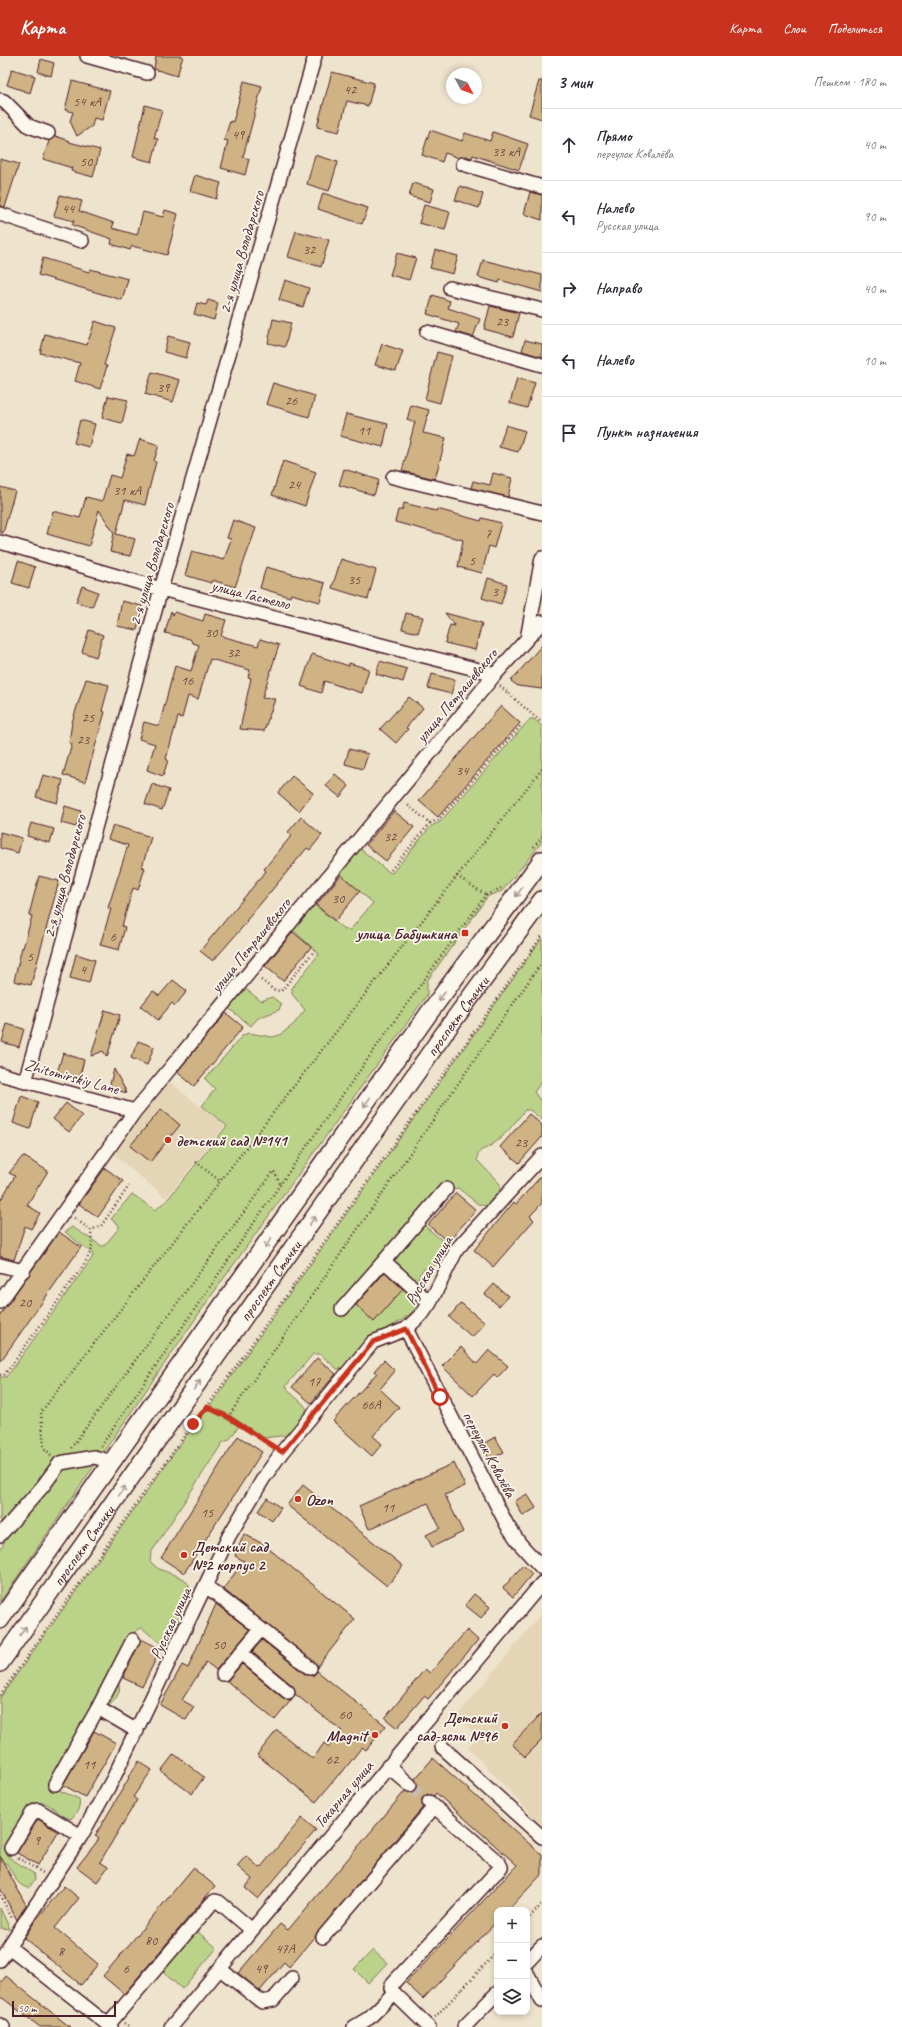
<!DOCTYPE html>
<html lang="ru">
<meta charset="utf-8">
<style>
:root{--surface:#fff;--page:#f7f7f7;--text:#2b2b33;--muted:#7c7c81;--line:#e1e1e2;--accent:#c8321e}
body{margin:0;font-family:Caveat,sans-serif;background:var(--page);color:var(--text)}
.controls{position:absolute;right:12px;bottom:12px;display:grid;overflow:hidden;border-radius:8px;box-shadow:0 2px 6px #0003}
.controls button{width:36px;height:36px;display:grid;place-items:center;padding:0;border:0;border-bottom:1px solid var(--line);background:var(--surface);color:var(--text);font:20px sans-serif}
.compass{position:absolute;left:446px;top:12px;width:36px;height:36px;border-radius:50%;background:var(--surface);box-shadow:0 2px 6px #0003;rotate:131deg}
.scale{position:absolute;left:12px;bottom:10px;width:104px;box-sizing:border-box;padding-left:4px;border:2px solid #4a1f2b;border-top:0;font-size:11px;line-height:14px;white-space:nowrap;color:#4a1f2b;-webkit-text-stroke:3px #fbf7ec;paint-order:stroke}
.stop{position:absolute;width:12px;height:12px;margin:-9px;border:3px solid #c8321e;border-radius:50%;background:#fff}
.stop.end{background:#c8321e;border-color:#fff;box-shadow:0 1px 4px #0008}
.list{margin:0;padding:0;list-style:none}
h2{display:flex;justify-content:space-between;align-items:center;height:52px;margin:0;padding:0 16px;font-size:17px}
h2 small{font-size:13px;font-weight:400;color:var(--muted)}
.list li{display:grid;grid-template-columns:26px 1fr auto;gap:12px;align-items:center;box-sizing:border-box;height:72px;padding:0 16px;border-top:1px solid var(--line)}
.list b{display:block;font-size:15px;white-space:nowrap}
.list p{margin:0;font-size:13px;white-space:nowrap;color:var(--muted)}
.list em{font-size:13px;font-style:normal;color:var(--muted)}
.icon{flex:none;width:22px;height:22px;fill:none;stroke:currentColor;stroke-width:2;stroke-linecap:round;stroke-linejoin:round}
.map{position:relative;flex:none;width:542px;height:1971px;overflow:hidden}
header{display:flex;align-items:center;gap:24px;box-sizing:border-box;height:56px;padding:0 20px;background:var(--accent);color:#fff}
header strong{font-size:19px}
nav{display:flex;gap:22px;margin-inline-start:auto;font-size:14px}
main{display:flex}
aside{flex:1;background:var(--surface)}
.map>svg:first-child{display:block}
.built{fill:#e5d5b7}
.green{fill:#bbd389;stroke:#82795a}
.building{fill:#cfb384;stroke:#4a1f2b}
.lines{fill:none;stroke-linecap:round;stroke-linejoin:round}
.minor-tunnel{stroke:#cdbcad;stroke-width:13;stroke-dasharray:13 6;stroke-linecap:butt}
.minor-casing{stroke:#4a1f2b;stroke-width:16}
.major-casing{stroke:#4a1f2b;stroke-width:20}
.path{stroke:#4a1f2b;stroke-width:2.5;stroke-dasharray:1 3;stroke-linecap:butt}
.minor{stroke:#fbf7ec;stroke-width:13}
.major{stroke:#fbf7ec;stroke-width:17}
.oneway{stroke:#ab9695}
.route{stroke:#c8321e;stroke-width:5}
.poi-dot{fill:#c8321e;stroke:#fbf7ec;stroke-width:1.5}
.labels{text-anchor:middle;stroke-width:3.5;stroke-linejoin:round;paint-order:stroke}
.number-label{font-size:14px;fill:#6b4441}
.street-label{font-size:16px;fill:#4a1f2b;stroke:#fbf7ec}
.poi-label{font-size:16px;font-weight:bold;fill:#4a1f2b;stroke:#fbf7ec;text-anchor:end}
</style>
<header>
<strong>Карта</strong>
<nav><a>Карта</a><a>Слои</a><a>Поделиться</a></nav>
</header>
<main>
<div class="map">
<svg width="542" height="1971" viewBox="0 0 542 1971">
<rect width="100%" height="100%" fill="#eee3cd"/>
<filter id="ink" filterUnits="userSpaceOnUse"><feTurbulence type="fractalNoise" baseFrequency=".025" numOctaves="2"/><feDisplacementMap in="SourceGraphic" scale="8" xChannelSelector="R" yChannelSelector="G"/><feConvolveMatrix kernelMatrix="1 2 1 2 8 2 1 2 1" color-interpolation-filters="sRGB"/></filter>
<g filter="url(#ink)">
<path class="built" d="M168,1025l57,45 -59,72 -53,-44z
M542,1557v213l-74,-79 10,-10 -21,-21z"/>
<path class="green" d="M530,663h4l8,7v116l-40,49 -14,5 -61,85v14l-213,297 -214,310v-52c7,-12 7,-20 0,-31v-142h6l5,-6 81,-113 1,-4 -28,-22 7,-5 30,19h2l15,-18v-3l-8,-6 21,-25 23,16 12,-10 60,-74 -25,-20 13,-17 -10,-10 38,-44 6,-2 23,4 8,-2 13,-10 12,-15 -13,-16v-6l27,-34 -28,-26 21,-25 32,26 6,1 23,-27 -36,-32 21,-24 28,23 5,3 2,-1 38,-46 9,-4z
M542,882v143l-8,11 8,11v17l-12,-10h-5c-10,12 -21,28 -35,36 -8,5 -12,3 -13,14l23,24v7l-14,15 -8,-2 -20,-16 -5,1 -28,33v4l21,18 1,8c-3,4 -6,9 -9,11 -9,8 -15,0 -20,16l7,8c-1,28 -35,37 -53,52 -11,8 -19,20 -28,30h-7l-17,-15h-7l-27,32c6,12 20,15 23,29l-21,20 -24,3 -35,-23 -19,-9z
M242,930l19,15 11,-4 9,7 -2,6 -21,8 -7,8 -25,-20z
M208,1353l31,17 -10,14 -6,2 -72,111 -1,8 7,7 27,11 5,6v10l-19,46 -5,2 -6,-1 -17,-14c-17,6 -23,29 -30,44 4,6 9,13 7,20 -5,14 -19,19 -30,26 -8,6 -32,50 -39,61v6c8,6 19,9 29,14 2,9 -2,13 -8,20 -12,-3 -17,-13 -27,-16 -15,-4 -32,35 -38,46l1,7 26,17 2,6 -6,9c-14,-2 -15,-15 -23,-25h-6v-165l194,-273z
M0,1852l10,21 -10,-1z
M197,1875l20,17 -35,41 -19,-17z
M373,1894l14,13 -19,20 -14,-14z"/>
<path class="building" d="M156,0h27l-6,20 -23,-7z
M41,3l13,4 -3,13 -13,-4z
M12,13l23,7 -5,17 -23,-8z
M332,16l42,11 -6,23 -21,-5 -8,31 -22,-5z
M72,25l38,10 -8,29 -8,-2 -2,8 -15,10 -7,-15 3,-9 -8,-2z
M244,25l18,5 -19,71 6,2 -4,16 -24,-7 7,-27 -4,-1 6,-19 3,1z
M539,25h3v38l-13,-4z
M145,49l17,5 -8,28 4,1 -6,23 -19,-5z
M430,74l32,11 3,-8 25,8 3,-9 35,12 -9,26 -46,-15 -1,3 -7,-2 -6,2 -14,-5 -3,9 -20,-7z
M55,80l15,5 -1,1 31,8 -7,27 -22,-6 1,-3 -29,-9 6,-18z
M315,99l23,7 -9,29 -22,-7z
M0,103l19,5 -14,43 -5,-1z
M195,119l26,8 -5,16 -26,-8z
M413,127l21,6 -4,13 -21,-6z
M460,130l23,8 -4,14 -24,-8z
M530,136l12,3v25l-18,-6z
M323,137l45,15 -6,16 -44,-15z
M60,139l22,6 -3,10 35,12 -2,5 25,7 6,-23 20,5 2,-7 13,4 -11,41 -35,-9 -2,4 -19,-6 1,-5 -40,-14 2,-4 -20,-5z
M424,149l26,7 -5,18 -26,-7z
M296,175l33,9 -8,27 -33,-10z
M435,194l23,6 -5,18 -23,-6z
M397,197l19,5 -7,22 -19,-5z
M43,202l46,14 1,-3 38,10 -6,21 -84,-25z
M483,204l59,15v17l-42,-12 -1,3 -21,-6z
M285,224l24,8 -6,19 -24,-7z
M433,239l17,6 -2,7 32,11 -7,18 -17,-5 3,-8 -32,-10z
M208,244l10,3 -4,17 -20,-6 3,-11 9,2z
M490,250l29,7 -6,24 -29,-8z
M273,263l18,4 -6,24 -17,-4z
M95,265l21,7 -12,37 3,1 -7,23 -25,-8 5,-18 -40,-10 5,-19 42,11z
M168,280l22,6 -4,16 -22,-6z
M525,284l17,4v13l-20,-6z
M382,288l21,7 -7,20 -21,-6z
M437,296l15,4 -12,47 -15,-4z
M152,316l28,8 -7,22 -28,-8z
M517,322l18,5 -8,25 -17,-5z
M273,327l42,13 -6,21 -43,-13z
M108,340l20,4 -6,23 -20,-5z
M411,349l18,5 -6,23 23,5 -11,41 -33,-8 13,-49 -8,-2z
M346,358l42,10 -5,23 -43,-11z
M80,364l15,4 -6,23 -15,-4z
M506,369l19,6 -7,21 -19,-5z
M140,383l19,6 -5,16 2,1 -11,43 -20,-5 -9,34 19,5 -5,17 -20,-4 4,-19 -15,-23 -10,36 -42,-12 6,-23 27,7 6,-21 16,4 8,-26 10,3 7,-24 7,2z
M283,405l33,11 -11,34 -33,-11z
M344,413l35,11 -5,15 -35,-10z
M493,417l19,5 -4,19 -37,-9 2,-7 17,4z
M0,431l15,4 -12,42 -3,-1z
M404,447l32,8 1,-2 44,12 1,-3 19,5 -7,25 -5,-2 -7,27 -24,-6 5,-27 -68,-18 3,-12h4z
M233,464l23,8 -21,59 -23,-7 -1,3 -26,-8 7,-24 32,9 7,-21 -4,-1z
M341,503l35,11 -8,29 -36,-11z
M18,505l17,6 -6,21 -17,-5z
M266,511l59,16 -5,19 -29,-8 -1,3 -30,-9z
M488,522l19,6 -6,20 -19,-6z
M82,530l16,6 -6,15 -16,-5z
M122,545l20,5 -5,24 -20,-4z
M171,555l2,4 1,-3 29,9 2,-7 21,6 -5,16 37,10 2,-7 19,6 -17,53 13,1 -11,32 -24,-2 11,-51 -3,-1 2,-7 -40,-11 -12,40 -10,-3 -6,22 -4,-1 -12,42 2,1 -5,16 -16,-6 8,-26 -16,-5 5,-17 15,4 16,-60 16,5 8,-26 -6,-2 -3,-4 -25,-6z
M406,557l17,4 -5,16 -16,-4z
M445,557l37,10 -7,27 -30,-7 5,-18 5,1z
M89,574l14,5 -7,22 -14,-5z
M542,589v44l-24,-3 -7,-5z
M312,598l37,12v-3l20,6 -7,24 -38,-12 -3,12 -20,-7z
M380,605l27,8 -4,13 -27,-8z
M432,618l23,6 -4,14 -23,-6z
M86,623l23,6 -7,26 3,1 -20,70 -22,-7 9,-31 -3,-1 3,-21z
M409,641l14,11 -17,20 2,1 -12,14 -16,-14z
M501,650l19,17 -82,94 -19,-16z
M349,693l19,5 -5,15 -18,-5z
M335,718l14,12 -9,11 -14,-11z
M43,719l20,5 -6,23 -21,-6z
M292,720l21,17 -14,18 -21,-18z
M152,728l17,6 -7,20 -17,-6z
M65,750l16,5 -5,16 -15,-4z
M394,755l20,16 -28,34 -20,-16z
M301,761l21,18 -12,15 -3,-2 -61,73 1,1 -34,39 -13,-10 66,-80 -2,-2 28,-34 -4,-3z
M31,767l23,6 -4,14 -23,-7z
M113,769l38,12 -9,30 3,1 -7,22 -5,-2 -11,38 3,1 -6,23 -19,-5 11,-36 -3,-1 20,-63 -20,-6z
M0,776l22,6 -4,15 -18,-5z
M341,819l19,16 -25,30 -19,-16z
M39,820l20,5 -28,104 -17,-4 8,-34 1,1 9,-32 -3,-1z
M293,876l18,15 -28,34 -18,-15z
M76,898l19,6 -6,23 -19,-5z
M173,924l14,11 -12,15 -3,-3 -14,17 -17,-14 12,-15 6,5z
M105,954l15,5 -13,42 -4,-6 -12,5z
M226,957l17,14 -49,59 -17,-14z
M7,968l17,5 -5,18 -17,-5z
M138,985l16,6 -7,18 -16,-7z
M63,997l21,7 -5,19 -22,-6z
M114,1013l13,24 -18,-5z
M21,1040l17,6 -8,27 -17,-6z
M66,1047l16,13 -13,16 -16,-13z
M161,1053l19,16 -30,37 -20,-16z
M529,1058l13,11v12l-23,26 -19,-16z
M23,1100l25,15 -21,34 13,8 -9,16 -6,-3 -11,34 -14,-4v-55l15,-25 -6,-3z
M105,1112l18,13 -25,36 -19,-13z
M542,1119v28l-12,13 4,4 -41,47 -19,-17 40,-48 2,2z
M456,1137l20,17 -28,32 -20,-17z
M59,1176l22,15 -81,115v-47z
M385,1216l18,17 -29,33 -18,-17z
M494,1228l14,12 -9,10 -14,-12z
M461,1247l24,20 -13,14 -23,-20z
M461,1291l16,17 12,-14 19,16 -11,12 -3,-4 -21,22 -31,-30z
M317,1302l19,16 -25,29 -19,-16z
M384,1304l11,11 -15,18 19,18 -26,29 9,8 -10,12 -39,-35 44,-48 -3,-2z
M238,1380l24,16 -78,121 -23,-15z
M495,1381l9,15 -14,8 -9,-15z
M454,1407l11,23 -20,9 18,37 -31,15 -6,-12 14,-7 -12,-25 -59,26 -10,-23z
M303,1429l100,81 -16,20 -100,-81z
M527,1438l9,14 -13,8 -8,-15z
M267,1442l14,10 -9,13 -14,-10z
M244,1478l19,10 92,75 -37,47 -95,-77 21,-28 -9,-5z
M523,1509l9,9 -19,23 -10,-9z
M474,1538l16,13 -9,11 -16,-13z
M216,1548l34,26 -34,40 -10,-8 -24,38 12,7 -8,13 -26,-15 22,-40 6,3z
M467,1574l11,10 -50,59 -4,-3 -27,32 -12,-10 40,-49 5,4z
M141,1583l20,10 -19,38 -19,-9z
M262,1584l43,34 8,2 4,-5 69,55 -20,24 -4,-3 -22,28 -1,-1 -23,28 -59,-47 20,-25 36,29 11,-16 5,4 13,-16 -47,-37 -2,-8 -41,-34z
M242,1608l41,34 4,2 5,-1 -17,21 -47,-38v-2z
M542,1657v27l-17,17 -13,-13z
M94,1675l22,12 -31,54 -22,-12z
M174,1698l30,23 -12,17 -31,-23z
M433,1702l109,97v19l-34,36h-11v11l-74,78 -17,-16 111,-118 -81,-72 -2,3 -7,-2 -6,6 2,7 -134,160 -5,-5 -24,29 -22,-18 42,-49 8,6 117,-139 7,2 4,-3 2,-4 -3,-7z
M139,1705l13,9 -19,27 4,3 -37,62 8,5 -11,15 -20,-15 22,-28 -4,-3 34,-58 -1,-1z
M302,1762l14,12 -58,69 -13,-11 7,-9 -15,-13 9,-10 14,12z
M38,1763l20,13 -20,33 -21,-12z
M0,1800l26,49 -9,15 -17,-32z
M193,1812l22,18 -91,108 -21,-18z
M64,1830l15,12 -24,30 43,36 -17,21 -57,-47 11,-17z
M6,1920l64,51h-30l-40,-31v-12z"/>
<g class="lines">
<path class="minor-tunnel" d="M410,1729l19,17"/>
<defs>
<path id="minor" d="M87,0l60,17
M0,44l4,1 25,25 19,7
M463,108l79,23
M0,158l82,27
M450,232l92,22
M427,276l115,33
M393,421l149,36
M0,486l161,47 334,85
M527,583l15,-81
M0,1018l135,37
M25,1026l136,-493 154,-533
M384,1205l62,-72
M0,1209l23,6
M0,1246l135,-191 357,-433 50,-56
M342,1253l42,-48 46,42
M406,1273l101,196 13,19 22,24
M0,1479l43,-49 17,-23 34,-6 19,5
M206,1530l55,43 -38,45
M261,1573l49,39
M133,1584l-35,68 39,23
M241,1597l47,39
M442,1691l100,90
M388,1710l22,19
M55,1728l43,-76
M11,1792l22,-36 5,-2 43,26
M323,1881l111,-130
M9,1891l102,80
M0,1904l81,-124 32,-57 116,-243 34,-57 19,-27 91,-110 33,-13 17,-16 7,-10 27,-54 85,-93
M527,1906l15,-16
M220,1913l42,33 11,-2 19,-22
M527,1917l15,28
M0,1969l3,2
M108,1969l103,-121 4,-3 4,1 33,28
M171,1971l371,-444
M354,1971l15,-9 25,-25
M429,1971l-35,-34 -3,-5 2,-5 108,-116 -2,-4 -70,-61
M464,1971l33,-34"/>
<g id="major">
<path d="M0,1564l429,-607 113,-153"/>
<path id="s1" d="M0,1607l450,-638 92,-125"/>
</g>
</defs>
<use href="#minor" class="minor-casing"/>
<use href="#major" class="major-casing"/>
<path class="path" d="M500,630l42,37
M405,747l25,20 8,-3 84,-96
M534,791l8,-10
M391,814l39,-47
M457,820l29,19
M261,924l13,10 7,1 34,-41
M196,1106l24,19
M74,1162l17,12 10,-4 28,-40
M0,1319h4l5,-6 76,-106 7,-14 -1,-19
M207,1351l335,-471
M228,1361l314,-455
M101,1390c127,-185 252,-371 385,-551l15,-7
M71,1392l203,-277 6,13
M51,1399l-7,-7 -3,-36 416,-536 85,-107
M0,1639l193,-271 14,-17 21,10 44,28
M18,1802l25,15
M0,1839l12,23
M527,1864l15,-16
M435,1961l62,-65
M124,1967l6,4"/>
<use href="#minor" class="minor"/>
<use href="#major" class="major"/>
</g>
<defs><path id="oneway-shaft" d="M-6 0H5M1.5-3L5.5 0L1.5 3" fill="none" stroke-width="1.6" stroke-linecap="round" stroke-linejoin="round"/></defs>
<g class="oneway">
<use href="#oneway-shaft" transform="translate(519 836) rotate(126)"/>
<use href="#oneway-shaft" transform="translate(442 940) rotate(127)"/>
<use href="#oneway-shaft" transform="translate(367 1046) rotate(125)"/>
<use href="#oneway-shaft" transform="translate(312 1165) rotate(-55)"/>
<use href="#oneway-shaft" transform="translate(268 1187) rotate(125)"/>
<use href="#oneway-shaft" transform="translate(197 1329) rotate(-55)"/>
<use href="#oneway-shaft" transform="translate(122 1435) rotate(-55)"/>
<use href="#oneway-shaft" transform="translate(23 1575) rotate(-55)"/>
</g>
</g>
<g class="lines" filter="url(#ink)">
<path class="route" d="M193,1368l14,-17 21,10 54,35 91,-110 33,-13 34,68"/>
</g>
<g class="poi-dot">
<rect x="461" y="873" width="8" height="8" rx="2"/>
<circle cx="168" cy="1084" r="4"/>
<circle cx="298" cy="1443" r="4"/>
<circle cx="184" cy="1499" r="4"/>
<circle cx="505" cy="1670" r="4"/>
<circle cx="375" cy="1679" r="4"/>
</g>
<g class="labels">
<g class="number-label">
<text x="350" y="38">42</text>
<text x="87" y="50">54 кА</text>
<text x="238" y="83">49</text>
<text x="506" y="100">33 кА</text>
<text x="86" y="110">50</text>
<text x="68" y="157">44</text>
<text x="309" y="198">32</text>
<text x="502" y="270">23</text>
<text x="163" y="336">39</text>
<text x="291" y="349">26</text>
<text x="364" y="379">11</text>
<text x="294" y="433">24</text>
<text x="127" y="439">31 кА</text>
<text x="488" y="482">7</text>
<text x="472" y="509">5</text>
<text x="354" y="528">35</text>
<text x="495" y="540">3</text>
<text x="211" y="581">30</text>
<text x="233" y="601">32</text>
<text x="187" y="629">16</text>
<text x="88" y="666">25</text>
<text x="83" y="688">23</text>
<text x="462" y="719">34</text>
<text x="390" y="785">32</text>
<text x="338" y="847">30</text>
<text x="113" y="885">6</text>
<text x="30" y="905">5</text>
<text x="83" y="918">4</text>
<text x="521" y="1091">23</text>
<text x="25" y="1251">20</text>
<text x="314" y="1330">17</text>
<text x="371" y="1353">66А</text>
<text x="388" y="1456">11</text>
<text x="207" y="1461">15</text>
<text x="219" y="1593">50</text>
<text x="345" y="1663">60</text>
<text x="332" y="1708">62</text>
<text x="89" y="1713">11</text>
<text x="37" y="1789">9</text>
<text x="151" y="1889">80</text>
<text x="285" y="1897">47А</text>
<text x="61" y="1900">8</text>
<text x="126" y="1917">6</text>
<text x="261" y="1917">49</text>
</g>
<g class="street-label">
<text transform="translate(241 196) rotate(-74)" y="6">2-я улица Володарского</text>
<text transform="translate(151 508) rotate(-74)" y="6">2-я улица Володарского</text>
<text transform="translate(251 538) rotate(14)" y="6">улица Гастелло</text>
<text transform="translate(456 639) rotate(-50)" y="6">улица Петрашевского</text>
<text transform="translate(64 820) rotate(-75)" y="6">2-я улица Володарского</text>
<text transform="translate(250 889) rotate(-51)" y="6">улица Петрашевского</text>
<text dy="6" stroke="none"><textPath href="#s1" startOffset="792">проспект Стачки</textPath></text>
<text transform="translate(72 1020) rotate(15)" y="6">Zhitomirskiy Lane</text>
<text transform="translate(428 1214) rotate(-59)" y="6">Русская улица</text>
<text dy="6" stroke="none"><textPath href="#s1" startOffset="468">проспект Стачки</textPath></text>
<text transform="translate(490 1398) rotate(62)" y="6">переулок Ковалёва</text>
<text dy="6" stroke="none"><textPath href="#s1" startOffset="144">проспект Стачки</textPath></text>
<text transform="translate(170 1567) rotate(-65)" y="6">Русская улица</text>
<text transform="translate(343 1738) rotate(-50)" y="6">Токарная улица</text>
</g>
<g class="poi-label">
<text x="457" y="883">улица Бабушкина</text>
<text x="176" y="1090" text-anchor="start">детский сад №141</text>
<text x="306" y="1449" text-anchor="start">Ozon</text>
<text x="192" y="1496" text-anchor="start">Детский сад<tspan x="192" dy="18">№2 корпус 2</tspan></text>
<text x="497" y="1667">Детский<tspan x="497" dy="18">сад-ясли №96</tspan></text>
<text x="367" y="1685">Magnit</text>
</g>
</g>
</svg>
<div class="controls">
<button>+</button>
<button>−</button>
<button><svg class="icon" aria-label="layers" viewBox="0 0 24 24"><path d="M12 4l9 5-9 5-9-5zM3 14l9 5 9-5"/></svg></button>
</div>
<svg class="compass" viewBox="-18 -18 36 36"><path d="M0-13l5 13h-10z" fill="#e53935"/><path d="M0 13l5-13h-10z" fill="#7c7c81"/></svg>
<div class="scale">50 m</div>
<div class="stop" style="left:440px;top:1341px"></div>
<div class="stop end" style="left:193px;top:1368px"></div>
</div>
<aside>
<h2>3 мин<small>Пешком · 180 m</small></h2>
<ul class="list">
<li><svg class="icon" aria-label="ahead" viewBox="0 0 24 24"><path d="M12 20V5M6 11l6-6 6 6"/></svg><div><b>Прямо</b><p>переулок Ковалёва</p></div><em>40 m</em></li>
<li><svg class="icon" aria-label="left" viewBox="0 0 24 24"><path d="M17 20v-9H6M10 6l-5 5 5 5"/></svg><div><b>Налево</b><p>Русская улица</p></div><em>90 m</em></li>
<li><svg class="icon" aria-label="right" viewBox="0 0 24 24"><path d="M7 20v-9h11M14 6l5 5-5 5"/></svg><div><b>Направо</b></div><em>40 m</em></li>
<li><svg class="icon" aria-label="left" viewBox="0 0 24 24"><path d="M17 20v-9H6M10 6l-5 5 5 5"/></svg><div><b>Налево</b></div><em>10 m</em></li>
<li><svg class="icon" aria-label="arrive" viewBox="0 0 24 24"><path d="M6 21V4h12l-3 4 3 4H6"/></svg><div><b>Пункт назначения</b></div></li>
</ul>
</aside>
</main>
